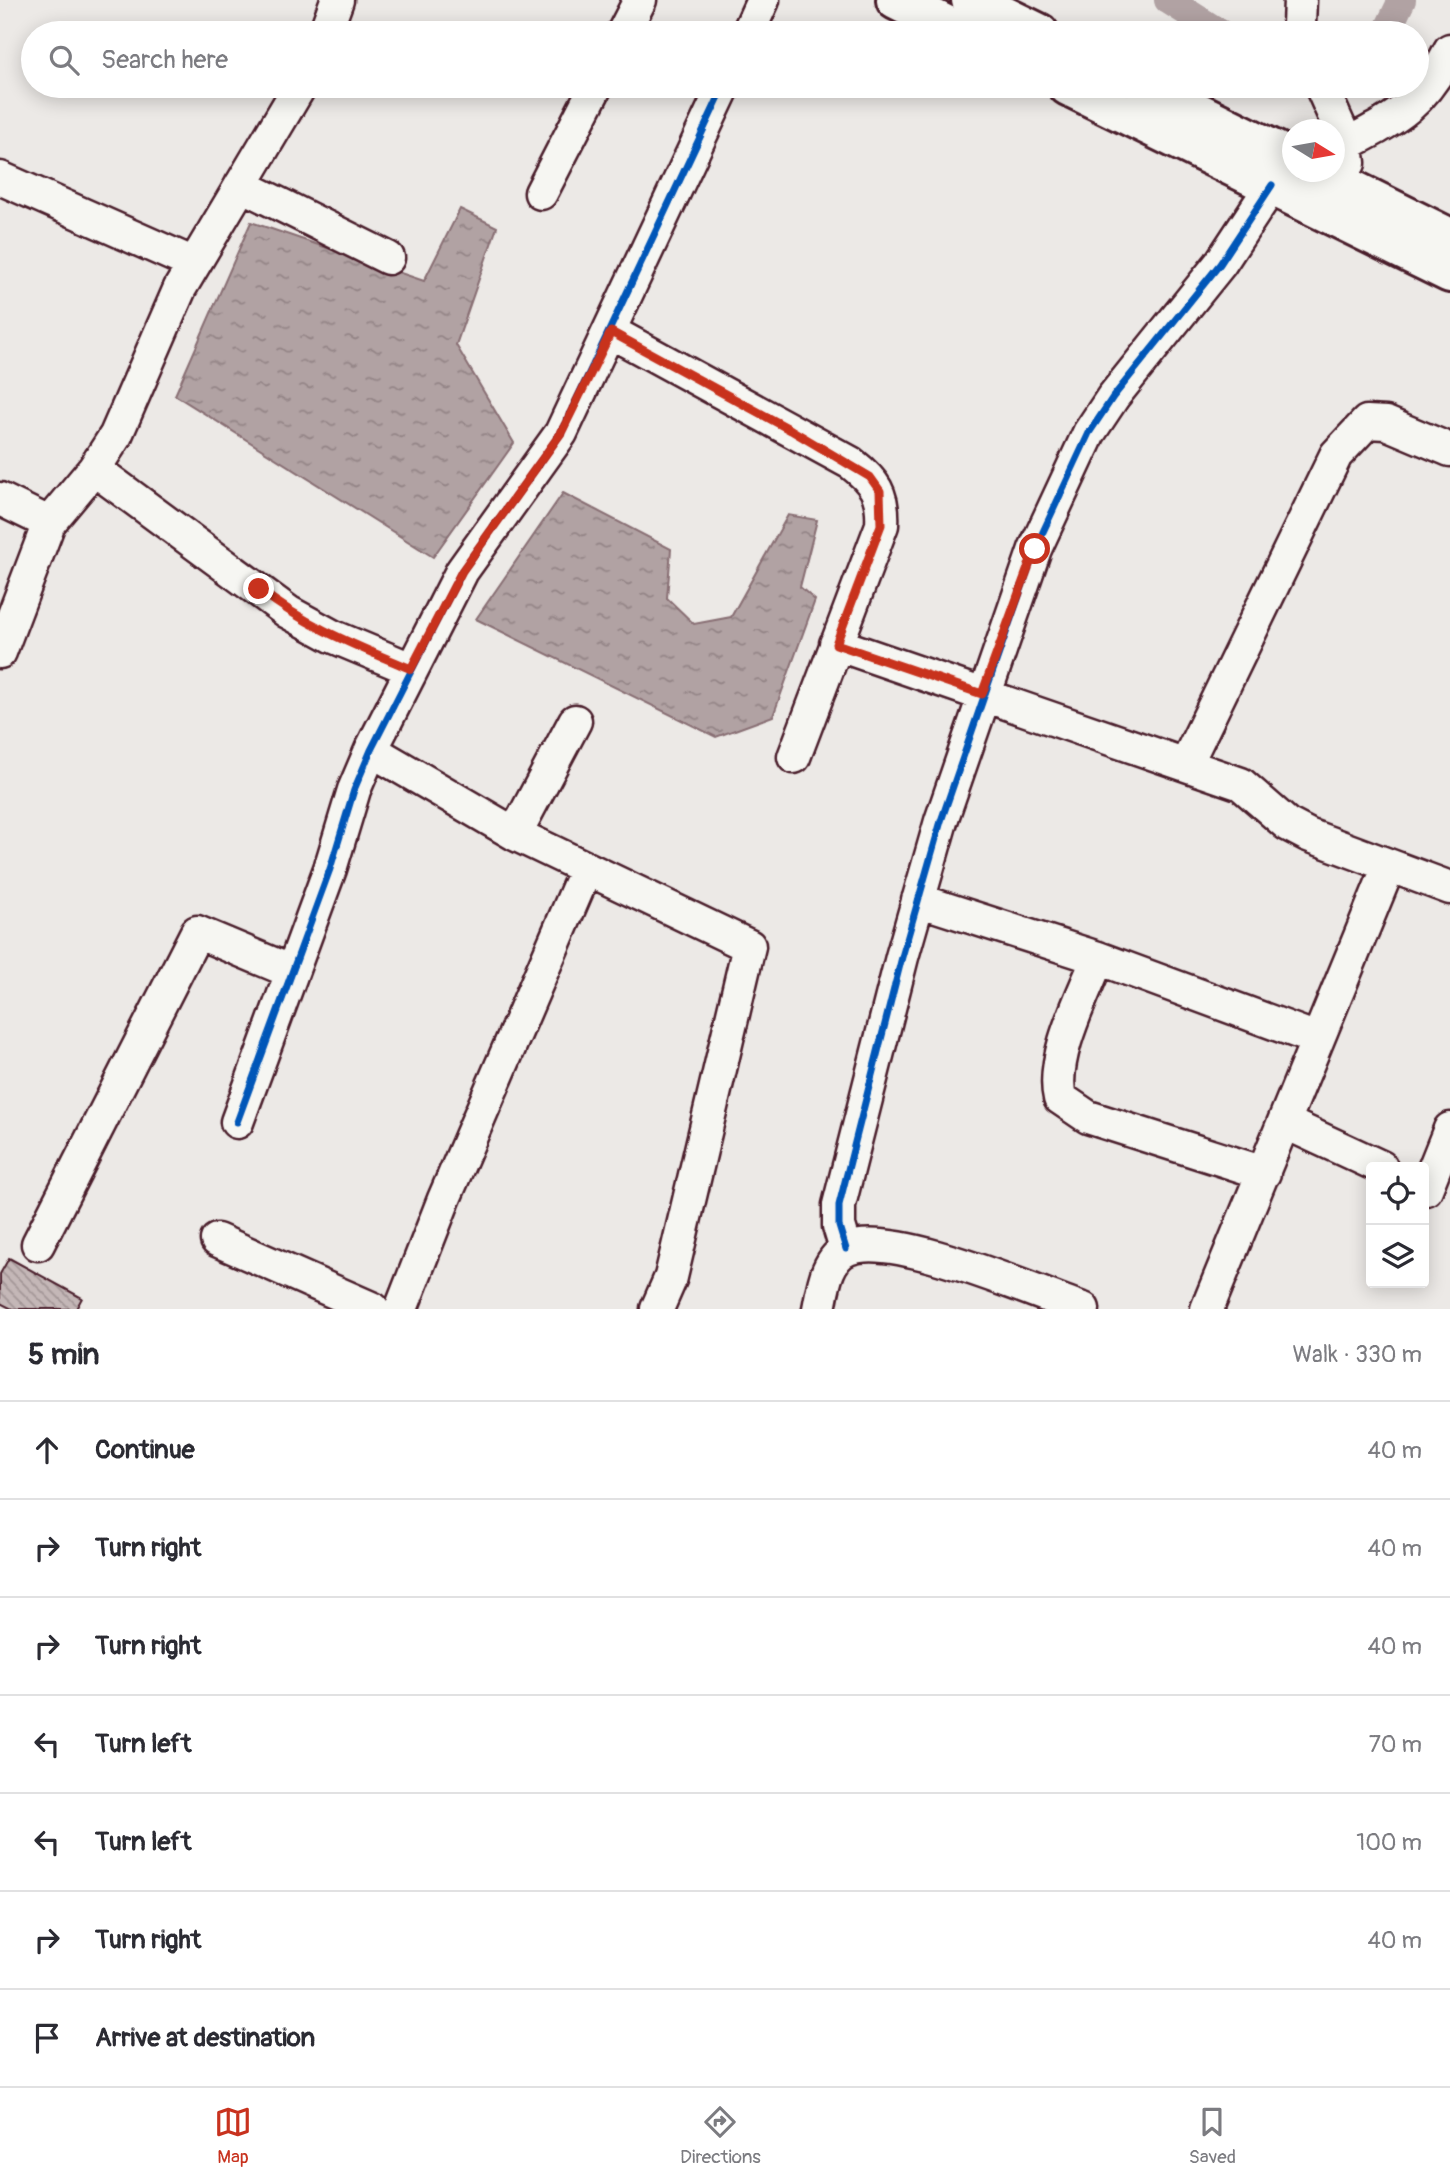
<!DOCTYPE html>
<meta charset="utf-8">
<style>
:root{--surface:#fff;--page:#f2f2f3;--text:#2b2b33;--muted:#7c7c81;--line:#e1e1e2;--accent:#c8321e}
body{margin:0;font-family:Pangolin,sans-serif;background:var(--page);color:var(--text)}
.controls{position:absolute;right:21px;bottom:21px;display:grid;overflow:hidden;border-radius:7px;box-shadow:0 4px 18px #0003}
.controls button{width:63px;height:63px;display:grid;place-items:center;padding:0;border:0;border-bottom:2px solid var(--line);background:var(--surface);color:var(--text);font:35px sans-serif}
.compass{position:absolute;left:1282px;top:119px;width:63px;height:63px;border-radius:50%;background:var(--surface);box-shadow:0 4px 18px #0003;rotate:101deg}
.stop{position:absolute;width:21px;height:21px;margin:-16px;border:5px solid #c8321e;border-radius:50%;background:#fff}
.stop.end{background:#c8321e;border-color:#fff;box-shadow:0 2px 7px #0008}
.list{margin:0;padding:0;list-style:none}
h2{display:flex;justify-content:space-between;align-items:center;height:91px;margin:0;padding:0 28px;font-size:30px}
h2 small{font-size:23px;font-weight:400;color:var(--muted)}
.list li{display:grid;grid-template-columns:46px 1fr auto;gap:21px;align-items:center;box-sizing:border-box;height:98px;padding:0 28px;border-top:2px solid var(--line)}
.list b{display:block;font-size:26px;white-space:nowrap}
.list em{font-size:23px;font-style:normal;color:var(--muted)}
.icon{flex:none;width:38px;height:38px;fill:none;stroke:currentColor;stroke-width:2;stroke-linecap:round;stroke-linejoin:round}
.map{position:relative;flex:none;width:1450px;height:1309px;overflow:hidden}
.search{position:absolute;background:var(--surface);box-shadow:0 4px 18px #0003;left:21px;right:21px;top:21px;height:77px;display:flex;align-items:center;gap:18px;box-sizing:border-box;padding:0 24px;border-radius:38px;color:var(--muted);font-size:26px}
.sheet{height:777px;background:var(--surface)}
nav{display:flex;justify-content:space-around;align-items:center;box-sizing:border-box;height:98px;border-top:2px solid var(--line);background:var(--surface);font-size:19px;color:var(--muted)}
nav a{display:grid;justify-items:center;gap:4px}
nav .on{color:var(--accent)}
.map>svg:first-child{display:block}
.water{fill:url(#water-ripples);stroke:#886e73;stroke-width:2}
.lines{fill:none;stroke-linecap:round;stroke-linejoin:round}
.canal{stroke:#b1a2a3;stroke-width:28}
.building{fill:url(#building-back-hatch);stroke:#4a1f2b;stroke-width:2}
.minor-casing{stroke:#4a1f2b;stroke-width:37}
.primary-casing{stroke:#4a1f2b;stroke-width:44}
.minor{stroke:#f6f6f2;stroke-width:32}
.primary{stroke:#f6f6f2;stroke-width:38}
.cycleway-casing{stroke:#f6f6f2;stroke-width:11}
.cycleway{stroke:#0057b8;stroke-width:7}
.route{stroke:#c8321e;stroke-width:9}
</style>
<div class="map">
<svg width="1450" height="1309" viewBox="0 0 1450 1309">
<defs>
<pattern id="water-ripples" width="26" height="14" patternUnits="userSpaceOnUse" patternTransform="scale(1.75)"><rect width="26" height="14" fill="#b1a2a3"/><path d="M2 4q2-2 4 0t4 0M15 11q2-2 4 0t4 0" fill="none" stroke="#928385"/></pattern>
<pattern id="building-back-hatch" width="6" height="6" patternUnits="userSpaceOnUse" patternTransform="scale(1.75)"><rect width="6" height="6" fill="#c4b7b7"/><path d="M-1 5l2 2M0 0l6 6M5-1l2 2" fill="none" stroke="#a19495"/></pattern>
</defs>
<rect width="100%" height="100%" fill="#ece9e6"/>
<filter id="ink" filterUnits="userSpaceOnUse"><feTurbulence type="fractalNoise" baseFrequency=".0143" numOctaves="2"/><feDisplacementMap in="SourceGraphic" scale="14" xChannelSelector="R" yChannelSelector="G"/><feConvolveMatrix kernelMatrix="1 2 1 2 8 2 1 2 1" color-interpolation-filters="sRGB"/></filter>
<g filter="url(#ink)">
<path class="water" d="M460,209l37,18 -41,118 58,98 -81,114 -258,-162 76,-173 173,59z
M563,493l108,56 -4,49 27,26 37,-7 57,-102 29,5 -17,67 15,13 -42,116 -57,21 -240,-118z"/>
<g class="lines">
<path class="canal" d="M1168,0l52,33
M1386,33l16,-33"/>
</g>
<path class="building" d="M9,1258l73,40 -6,11h-64l-12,-6v-29z"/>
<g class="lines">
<defs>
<path id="minor" d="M1300,0l-1,25 3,8
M325,33l12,-33
M623,33l17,-33
M748,33l15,-33
M1321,86l26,58 2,19
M1347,144c53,-28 75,-39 103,-94
M0,178l194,86
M241,185l147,73
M541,193l55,-107
M611,332l240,131c23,18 33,31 31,62l-88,232
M94,469l194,143 44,24 79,33
M0,499l49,24
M836,644l405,140 46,40 21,11 142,53
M0,652l49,-129 45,-54 22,-34 64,-147 120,-202
M371,750l144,84 234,112 -78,331 -14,32
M1186,764l150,-309 31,-33 19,1 64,27
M515,834l60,-113
M918,900l180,58 219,81
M1098,958c-15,38 -48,100 -38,140l28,19 176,56
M237,1122l93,-253 24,-79 17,-40 91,-179 99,-138 163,-347
M1284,1122l97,45
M1426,1189l24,-60
M217,1240l156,69
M38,1244l159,-312 93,39
M846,1249l-7,-23v-21l63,-248 39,-136 94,-272 54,-116 24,-36 107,-133 52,-79
M401,1309l43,-110 142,-330
M819,1309c4,-20 7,-51 29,-60 46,-19 185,43 235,60
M1207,1309l182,-443"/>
<path id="primary" d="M896,0l66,33
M971,0l68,33
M1068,86l382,187
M1145,86l147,73
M1317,172l133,66"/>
</defs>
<use href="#minor" class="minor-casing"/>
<use href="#primary" class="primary-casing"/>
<use href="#minor" class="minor"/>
<use href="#primary" class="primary"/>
<defs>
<path id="cycleway" d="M237,1122l93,-253 24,-79 17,-40 91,-179 99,-138 163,-347
M846,1249l-7,-23v-21l63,-248 39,-136 94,-272 54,-116 24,-36 107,-133 52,-79"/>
</defs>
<use href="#cycleway" class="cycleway-casing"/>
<use href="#cycleway" class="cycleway"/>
</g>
</g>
<g class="lines" filter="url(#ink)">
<path class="route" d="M259,589c46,37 98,57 152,80l51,-98 99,-138 50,-101 180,98 79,47 10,14 1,34 -45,119 146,50 53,-145"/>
</g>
</svg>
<div class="controls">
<button><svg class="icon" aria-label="locate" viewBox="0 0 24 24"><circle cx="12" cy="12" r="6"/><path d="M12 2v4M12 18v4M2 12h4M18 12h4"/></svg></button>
<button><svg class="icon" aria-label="layers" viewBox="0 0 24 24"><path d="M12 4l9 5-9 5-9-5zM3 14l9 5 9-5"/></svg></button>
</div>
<svg class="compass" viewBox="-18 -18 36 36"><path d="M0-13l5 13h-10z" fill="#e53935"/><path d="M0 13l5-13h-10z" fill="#7c7c81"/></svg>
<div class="stop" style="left:1035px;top:549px"></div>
<div class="stop end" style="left:259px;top:589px"></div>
<div class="search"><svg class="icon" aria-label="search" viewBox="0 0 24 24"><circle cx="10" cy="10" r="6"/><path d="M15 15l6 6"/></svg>Search here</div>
</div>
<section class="sheet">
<h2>5 min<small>Walk · 330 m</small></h2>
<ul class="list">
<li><svg class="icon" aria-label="ahead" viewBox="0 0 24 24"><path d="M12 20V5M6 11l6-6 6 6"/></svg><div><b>Continue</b></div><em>40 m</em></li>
<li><svg class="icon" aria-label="right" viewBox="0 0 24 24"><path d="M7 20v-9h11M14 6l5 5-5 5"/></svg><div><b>Turn right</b></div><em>40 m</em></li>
<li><svg class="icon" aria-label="right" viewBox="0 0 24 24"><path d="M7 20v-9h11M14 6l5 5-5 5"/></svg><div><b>Turn right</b></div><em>40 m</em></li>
<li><svg class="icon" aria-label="left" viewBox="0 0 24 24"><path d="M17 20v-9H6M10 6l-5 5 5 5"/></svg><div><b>Turn left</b></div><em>70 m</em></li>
<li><svg class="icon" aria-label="left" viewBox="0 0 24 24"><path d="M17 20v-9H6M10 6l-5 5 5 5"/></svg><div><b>Turn left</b></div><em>100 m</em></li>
<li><svg class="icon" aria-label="right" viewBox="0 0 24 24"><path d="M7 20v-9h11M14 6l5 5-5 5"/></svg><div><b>Turn right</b></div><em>40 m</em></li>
<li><svg class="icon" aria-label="arrive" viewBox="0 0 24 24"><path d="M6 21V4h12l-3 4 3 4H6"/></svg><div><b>Arrive at destination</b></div></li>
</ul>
</section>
<nav>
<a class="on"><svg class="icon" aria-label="map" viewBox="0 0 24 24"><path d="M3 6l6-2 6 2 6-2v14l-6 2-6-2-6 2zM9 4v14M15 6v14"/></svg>Map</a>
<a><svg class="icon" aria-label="directions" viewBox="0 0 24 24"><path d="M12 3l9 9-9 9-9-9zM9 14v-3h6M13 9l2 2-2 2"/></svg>Directions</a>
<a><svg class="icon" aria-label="saved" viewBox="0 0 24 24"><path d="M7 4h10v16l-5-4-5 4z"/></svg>Saved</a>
</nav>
